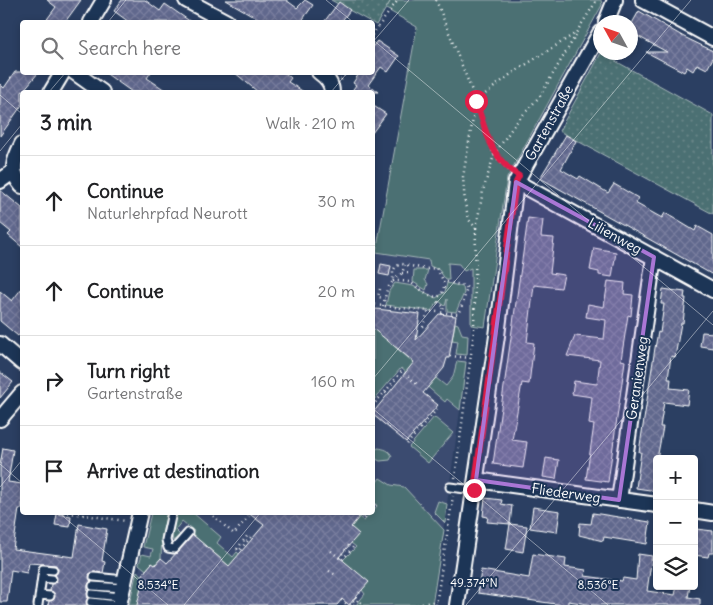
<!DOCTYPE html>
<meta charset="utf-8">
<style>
:root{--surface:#fff;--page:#f6f6f6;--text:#202124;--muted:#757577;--line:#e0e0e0}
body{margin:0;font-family:Delius,sans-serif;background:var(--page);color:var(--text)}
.controls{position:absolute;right:15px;bottom:15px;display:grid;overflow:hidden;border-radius:5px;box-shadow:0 2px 8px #0003}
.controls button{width:45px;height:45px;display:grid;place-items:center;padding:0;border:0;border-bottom:1px solid var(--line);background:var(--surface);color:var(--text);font:25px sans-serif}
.compass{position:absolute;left:593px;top:15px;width:45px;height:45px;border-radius:50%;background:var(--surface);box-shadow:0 2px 8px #0003;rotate:310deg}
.stop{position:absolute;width:15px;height:15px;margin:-11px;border:4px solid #e11d48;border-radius:50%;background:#fff}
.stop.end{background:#e11d48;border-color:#fff;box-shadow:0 1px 5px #0008}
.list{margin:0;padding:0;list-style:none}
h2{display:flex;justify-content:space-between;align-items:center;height:65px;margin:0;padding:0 20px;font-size:21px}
h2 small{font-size:16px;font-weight:400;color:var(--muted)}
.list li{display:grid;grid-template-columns:32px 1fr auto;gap:15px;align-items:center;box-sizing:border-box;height:90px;padding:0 20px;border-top:1px solid var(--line)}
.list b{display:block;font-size:19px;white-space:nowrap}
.list p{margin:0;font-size:16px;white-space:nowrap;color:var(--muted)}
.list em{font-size:16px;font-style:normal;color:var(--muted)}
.icon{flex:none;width:28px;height:28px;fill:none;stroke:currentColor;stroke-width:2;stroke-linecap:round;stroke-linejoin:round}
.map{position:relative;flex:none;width:713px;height:605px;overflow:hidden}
.search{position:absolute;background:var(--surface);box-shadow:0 2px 8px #0003;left:20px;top:20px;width:355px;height:55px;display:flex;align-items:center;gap:12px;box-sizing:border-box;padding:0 18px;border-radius:5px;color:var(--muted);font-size:19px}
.panel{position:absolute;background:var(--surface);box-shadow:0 2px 8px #0003;left:20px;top:90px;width:355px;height:425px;border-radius:5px}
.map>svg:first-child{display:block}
.built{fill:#3b4b6f}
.green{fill:#4c7073;stroke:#a6b8b9}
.garden{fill:url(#garden-dots);stroke:#a6b8b9}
.building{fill:url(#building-cross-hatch);stroke:#fff}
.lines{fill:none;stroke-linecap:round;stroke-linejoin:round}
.lane-casing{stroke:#fff;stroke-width:11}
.street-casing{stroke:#fff;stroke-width:18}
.path{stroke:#fff;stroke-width:2.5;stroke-dasharray:1 4;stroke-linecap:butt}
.lane{stroke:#1d3557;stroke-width:7}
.street{stroke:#1d3557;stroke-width:14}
.path-bridge{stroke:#fff;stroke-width:2.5;stroke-dasharray:1 4;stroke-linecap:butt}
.route{stroke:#e11d48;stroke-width:6}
.marked{fill:#a976d5;fill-opacity:0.2;stroke:#a976d5;stroke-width:4;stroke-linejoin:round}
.ticks{fill:none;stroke:#fff;stroke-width:1;stroke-opacity:0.45}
.labels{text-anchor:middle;stroke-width:4;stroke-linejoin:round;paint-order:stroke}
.street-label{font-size:14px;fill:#fff;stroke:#1d3557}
.ticks-label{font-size:12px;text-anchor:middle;fill:#fff;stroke:#1d3557;stroke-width:4;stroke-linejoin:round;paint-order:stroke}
</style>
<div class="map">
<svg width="713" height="605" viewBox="0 0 713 605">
<defs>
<pattern id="garden-dots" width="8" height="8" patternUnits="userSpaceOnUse" patternTransform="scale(1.25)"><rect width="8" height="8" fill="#4c7073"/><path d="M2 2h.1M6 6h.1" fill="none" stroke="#678588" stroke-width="1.8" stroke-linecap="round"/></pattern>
<pattern id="building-cross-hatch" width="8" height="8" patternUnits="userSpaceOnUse" patternTransform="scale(1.25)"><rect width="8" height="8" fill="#61678d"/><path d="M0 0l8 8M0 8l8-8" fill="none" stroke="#797e9e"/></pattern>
</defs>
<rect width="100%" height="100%" fill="#2b3f62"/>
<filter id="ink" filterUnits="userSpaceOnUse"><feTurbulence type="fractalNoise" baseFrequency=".02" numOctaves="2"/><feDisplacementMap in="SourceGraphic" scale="10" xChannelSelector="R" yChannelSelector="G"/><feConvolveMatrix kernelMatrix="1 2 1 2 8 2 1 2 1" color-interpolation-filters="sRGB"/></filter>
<g filter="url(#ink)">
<path class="built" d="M377,248l94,11v72l-36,259 -27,15h-277l22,-92 219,-1v-232z"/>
<path class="green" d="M391,0h210l1,5 -95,173 -22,149 -14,-2v-57l-7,3 -5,-7 -11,-1 1,17h-3l-7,-10 -9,-4 -1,-6 -53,-8 41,-225 -31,-18z
M414,270h14l-3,10 3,4 -2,6 -13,-8z
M395,283l18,3 23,12 9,-6 2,-9 16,4 1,6 -8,19 -9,-1v-12l-2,7 -6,-5 -8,10 -45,-6 3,-14z
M455,323l3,1 4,10 6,1 -1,20 -11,-1 2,-13 -6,-1z
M373,328l61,52 2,-2 10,8 7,-9 4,-16 9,1 -6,48 -13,-11 -2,3 -22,-19 -2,2 -20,-17 -28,33z
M434,417l19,16 -25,30 -19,-16z
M378,448c7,1 11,2 14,8l-2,4 -10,1 -6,-3 -1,-6z
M380,478l11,7 13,2 40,43 -12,75h-76l9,-11 -24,-32 15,-15 -5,-4v-16l8,-10 5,4 13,-15 -4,-5v-14z
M438,501l9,3 -2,19 -11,-11z
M151,513h16l-5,21 -1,24 -6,7 -3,-2 -6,7 -7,-6 3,-10 9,2 2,-7 -10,-2z
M177,513h16l28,24 -4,6 16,14 4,-5 10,9 -10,12 -45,-39 2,-3 -12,-10 -7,9 5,5 -7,6 -2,-10z
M137,571l11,9 -11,25h-8z"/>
<path class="garden" d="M331,0h60l-15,25z
M601,53l112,62v99l-154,-83z"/>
<path class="building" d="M47,0h34l-16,22h-20l11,-15z
M122,0h23l15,11 5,-7 26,18h-62l-15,-11z
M226,0h60l11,8 8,-8 8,5 -12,17h-37z
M339,2l11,8 -9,12h-17z
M639,11l45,26 29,14v7l-6,11 -10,-5 -4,7 -6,-4 -3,5 -38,-20h21l-37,-20v-5z
M377,41l22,15 -11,16 -7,-5 -13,18 10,7h-27l5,-7 -3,-2 7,-11h12v-25z
M15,72h24l-17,20v13l-22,31v-52l4,4z
M104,72h47l-4,6 21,14h-36z
M234,72h50l7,6 -3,4 16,10h-46z
M372,105l14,9 -14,19z
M566,135l10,6 -15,28 17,10 2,-3 28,17 6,-9 24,14 -3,5 27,15 3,-5 30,18 2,-5 16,9v40l-173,-97z
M0,190l22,18v39l-14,-12 3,-3 -11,-9z
M528,218l15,2 -2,17 13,1 -4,35 14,2 -3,13 -27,-3 -7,57 7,1 -5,41 -7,-1 -10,57 15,2 -4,26 -30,-4z
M594,248l22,4 -4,25 -13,-2v-3l-9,-2z
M381,264l10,2 -2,10 -10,-2z
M608,281l17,2 -1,11 9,1 -2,21 -3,-1 -7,45 4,1 -17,121 -22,-3 8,-54 -5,-1 3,-27 -20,-3 2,-13 23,3 3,-24 -33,-4 8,-20 29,3 2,-19 -20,-3 2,-13 16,3z
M22,288v43l-4,5 -18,-15v-30l12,10z
M663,289l22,3 -1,6h2l-3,25h-2l-6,34 -4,-1 -3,23h3l-1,9 19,2 -2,15 -23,-3 -4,25h3l-6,32v32l-21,-3 5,-36h-2l16,-104 3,-16 2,1 4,-29h-3z
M376,309l44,5 -4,26 23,-26 17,2 -7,42h-2l-3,10 -21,25 15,12 -32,37 -34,-28 42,-52 -42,-34v-15z
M702,332l11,1v15l-13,-2z
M0,372l13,10 -13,16z
M3,448l10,2 -5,32 14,2v25h-3l-6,40 61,8 5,-33 28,5 -5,32 3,1 -2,11 -9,-1 -5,2 2,7 -3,4 -1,20h-39l1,-4 6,-4 -5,-6 1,-7 6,-2 -2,-7 3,-5 -2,-5 -12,-1 -15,-1 -2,10 -16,-3 -4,32h-7v-137z
M546,458l13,2 -3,19 -13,-2z
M485,498l17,2 -1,4 11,2 -2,18 -23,-2 1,-5 -5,-1z
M533,507l27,4 -3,21 -27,-4z
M247,512h116l-12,15 8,7 -20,23 30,25 -20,23 -7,-6 -5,6h-200l4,-17 7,-8 -6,-4 4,-6 6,-7 3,2 6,-7 6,5 26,-28 36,31 35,-41z
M593,513l57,9 -3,22 -43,-7 -1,4 -24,-6 1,-12 11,1z
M57,514l14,2 -1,11 -15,-2z
M510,524l17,2 -4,26 -17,-3z
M696,529l17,2v22h-4l-1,4 -14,-2z
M533,554l33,5 -1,8 21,3 -1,6 37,5 1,-3 13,2 2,-26 14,2 -5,35 28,4 2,-9h13l-2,11 12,2v6h-106l-26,-4v4h-5l-85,-12 3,-23 48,8z"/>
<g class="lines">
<defs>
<path id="lane" d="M450,487l24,3
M172,512l-6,28 2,8 6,1 14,-16
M94,577l31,3
M42,578l10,1
M93,586l30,2
M92,594l29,3
M40,595l10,1
M91,602l26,3
M38,605l5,-36 10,1"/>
<path id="street" d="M186,0l41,22
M643,0l70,38
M91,22l13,-22
M606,22l9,-22
M74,72l28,20
M319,72c7,5 13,12 13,20
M51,92l12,-20
M22,144c-8,16 -13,27 0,42
M0,181l13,-9
M516,182l197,108
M0,344l22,19
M0,419l22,-26
M476,480l181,25
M619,500l35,-243
M694,510l19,3
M119,605l21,-93
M457,605l40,-269 19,-154 84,-149"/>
</defs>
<use href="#lane" class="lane-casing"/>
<use href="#street" class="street-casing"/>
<path class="path" d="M436,0l40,101 -13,76 2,27 4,16 7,8 -2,103 -19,147
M372,35l26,-35
M341,80l5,-8
M509,170l-15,-15 -18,-54 35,-27 65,-41 21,-33
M476,228l7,-37 11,-36 20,-30 26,-29 36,-61
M402,273h7
M393,281l9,-8 3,-8
M380,289l-2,8 7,1
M438,302l6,5
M375,305l53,6
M383,306l4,-17 6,-8v-10l3,-5 6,-2 23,5 11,-1c4,6 10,15 7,23 -6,16 -25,-6 -34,-9 -5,-1 -11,-1 -16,-1
M423,327l5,-16 30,3 5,-11 4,-15 -2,-2 -22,-5
M450,356l20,2
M385,392l17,-21 16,14
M372,406l13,-14 2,2
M407,444l31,-36
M372,503v2
M372,509l4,-4
M63,512l63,9
M214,512l-2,3 22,19 18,-22
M361,516l3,3 6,-7
M362,517l3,-5
M237,549l2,2 12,-14 2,2
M237,549l11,-14
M331,551l11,9 12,-14
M339,558l10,-13
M329,571l7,4
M341,600l7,5
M350,605l10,-13
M354,605l4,-5 6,5
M417,605l20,-4
M436,605l17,-109"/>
<use href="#lane" class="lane"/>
<use href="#street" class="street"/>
<path class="path-bridge" d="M442,314l2,-7"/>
</g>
</g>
<g class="lines" filter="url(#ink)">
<path class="route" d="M474,490l42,-308 3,-6c-29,-18 -33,-45 -43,-75"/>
</g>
<path class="marked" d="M516,182l138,75 -35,243 -143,-20z"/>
<path class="ticks" d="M326,0l27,22M108,22l18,-22M372,39l341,286M372,43l37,-43M49,92l17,-20M331,92l17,-20M0,95l22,19M0,151l22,-27M372,380l319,-380M372,408l236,197M0,464l22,19M0,487l22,-27M58,512l110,93M184,605l77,-93M466,605l247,-294"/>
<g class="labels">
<g class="street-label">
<text transform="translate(549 123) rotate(-61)" y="5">Gartenstraße</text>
<text transform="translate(615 236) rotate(29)" y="5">Lilienweg</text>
<text transform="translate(637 378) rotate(-82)" y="5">Geranienweg</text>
<text transform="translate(566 493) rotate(8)" y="5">Fliederweg</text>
</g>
</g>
<g class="ticks-label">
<text x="474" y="587">49.374°N</text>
<text x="158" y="589">8.534°E</text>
<text x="598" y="589">8.536°E</text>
</g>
</svg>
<div class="controls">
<button>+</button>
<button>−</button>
<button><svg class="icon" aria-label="layers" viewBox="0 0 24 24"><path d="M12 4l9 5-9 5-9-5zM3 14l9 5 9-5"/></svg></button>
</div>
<svg class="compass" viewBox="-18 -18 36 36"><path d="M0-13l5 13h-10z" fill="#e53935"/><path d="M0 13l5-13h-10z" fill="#757577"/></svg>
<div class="stop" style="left:476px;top:101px"></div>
<div class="stop end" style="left:474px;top:490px"></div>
<div class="search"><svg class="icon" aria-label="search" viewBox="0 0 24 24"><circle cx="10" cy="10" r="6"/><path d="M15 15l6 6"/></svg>Search here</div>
<section class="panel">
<h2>3 min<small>Walk · 210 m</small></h2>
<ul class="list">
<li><svg class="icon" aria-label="ahead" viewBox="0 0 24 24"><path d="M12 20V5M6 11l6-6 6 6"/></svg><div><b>Continue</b><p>Naturlehrpfad Neurott</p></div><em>30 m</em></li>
<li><svg class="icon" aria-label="ahead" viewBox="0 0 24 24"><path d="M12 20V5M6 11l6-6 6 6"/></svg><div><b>Continue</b></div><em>20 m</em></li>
<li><svg class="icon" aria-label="right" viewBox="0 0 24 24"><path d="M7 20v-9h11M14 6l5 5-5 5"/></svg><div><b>Turn right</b><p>Gartenstraße</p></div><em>160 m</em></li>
<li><svg class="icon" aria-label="arrive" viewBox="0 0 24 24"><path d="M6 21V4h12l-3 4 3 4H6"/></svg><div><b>Arrive at destination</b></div></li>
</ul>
</section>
</div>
